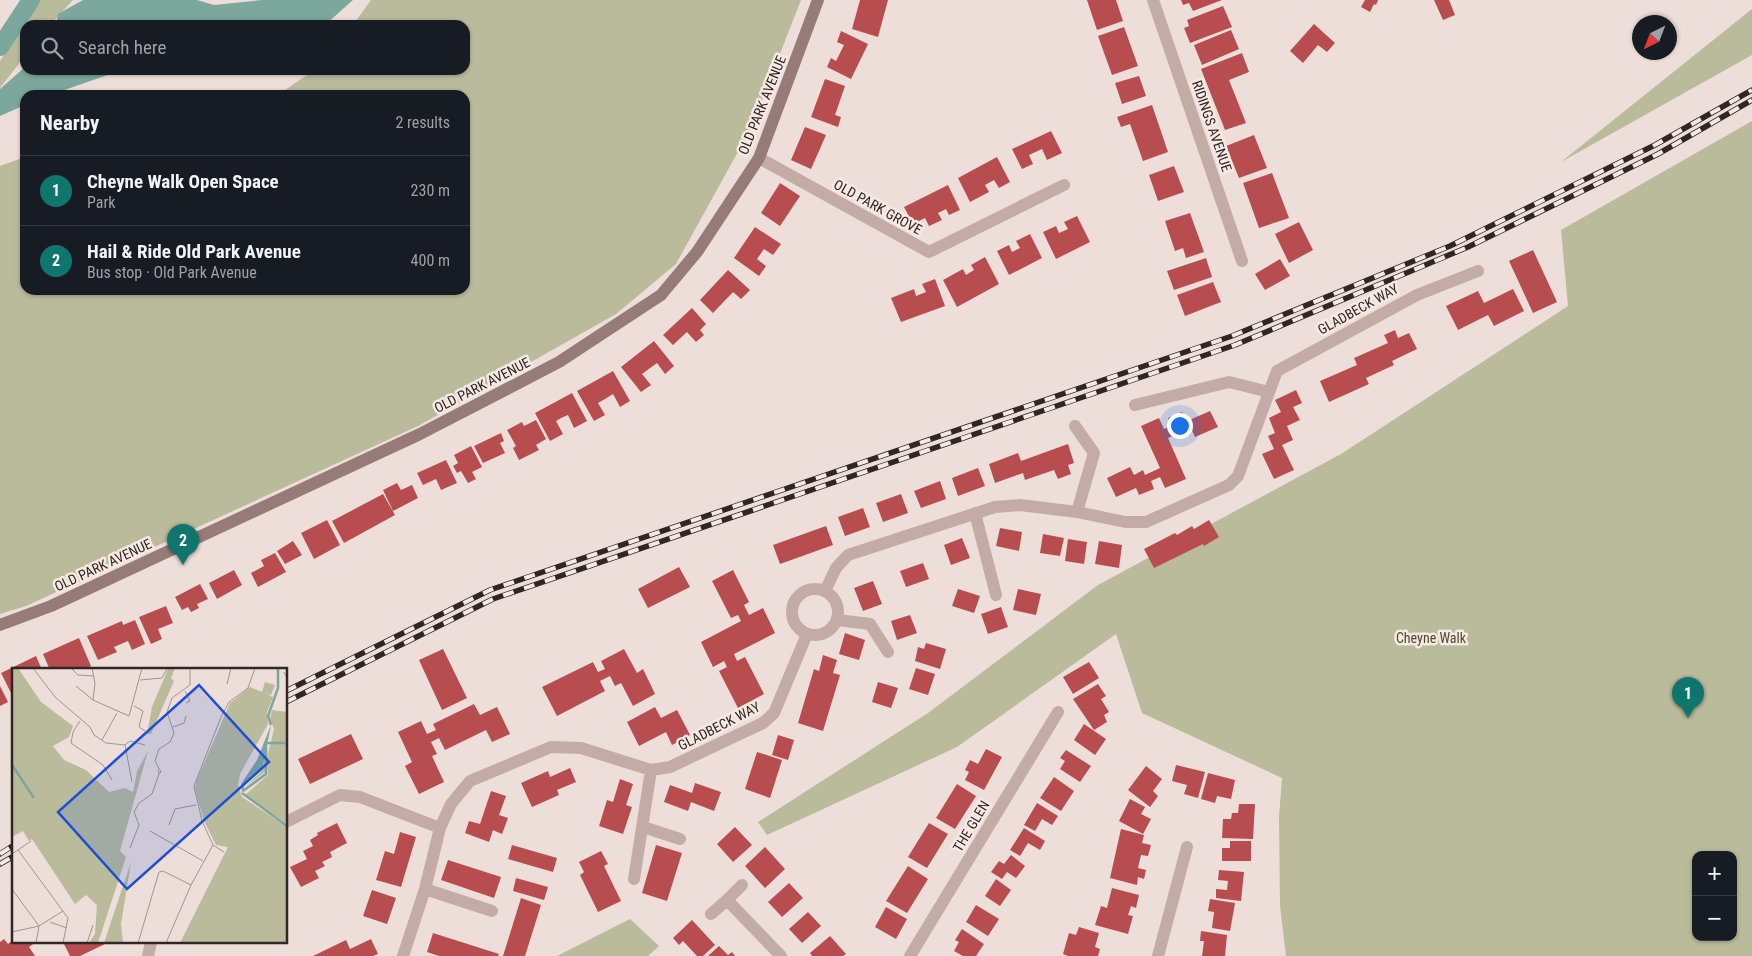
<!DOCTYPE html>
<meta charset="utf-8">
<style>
:root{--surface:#171b24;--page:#20242c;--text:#f1f3f6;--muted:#9ea1a6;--line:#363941;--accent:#0f766e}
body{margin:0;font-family:"Roboto Condensed",sans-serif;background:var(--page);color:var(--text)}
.controls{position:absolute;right:15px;bottom:15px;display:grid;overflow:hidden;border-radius:10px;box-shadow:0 1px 4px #0004}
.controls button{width:45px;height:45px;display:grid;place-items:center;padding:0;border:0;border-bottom:1px solid var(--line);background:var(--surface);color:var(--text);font:25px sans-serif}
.compass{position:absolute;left:1632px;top:15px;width:45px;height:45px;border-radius:50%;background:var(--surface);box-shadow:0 1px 4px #0004;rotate:222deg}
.you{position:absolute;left:1179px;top:425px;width:18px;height:18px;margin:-12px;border:4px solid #fff;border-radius:50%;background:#1a73e8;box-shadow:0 0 0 8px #1a73e833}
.badge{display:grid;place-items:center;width:32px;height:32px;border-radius:50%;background:var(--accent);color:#fff;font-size:16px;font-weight:700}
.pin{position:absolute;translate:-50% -41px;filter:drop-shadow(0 1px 2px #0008)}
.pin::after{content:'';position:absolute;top:26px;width:18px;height:15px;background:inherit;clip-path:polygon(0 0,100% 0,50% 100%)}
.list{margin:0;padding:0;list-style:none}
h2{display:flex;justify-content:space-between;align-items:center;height:65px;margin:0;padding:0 20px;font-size:21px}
h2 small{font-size:16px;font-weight:400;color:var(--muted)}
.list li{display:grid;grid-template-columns:32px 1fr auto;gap:15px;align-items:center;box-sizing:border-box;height:70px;padding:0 20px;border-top:1px solid var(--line)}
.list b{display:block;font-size:19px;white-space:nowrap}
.list p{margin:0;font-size:16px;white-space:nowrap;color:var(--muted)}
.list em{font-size:16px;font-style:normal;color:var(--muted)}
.icon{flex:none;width:28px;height:28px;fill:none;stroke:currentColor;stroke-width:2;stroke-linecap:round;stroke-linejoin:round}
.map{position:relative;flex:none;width:1752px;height:956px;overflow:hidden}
.search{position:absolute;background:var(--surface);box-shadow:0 1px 4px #0004;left:20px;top:20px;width:450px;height:55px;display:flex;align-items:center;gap:12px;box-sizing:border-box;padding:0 18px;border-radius:15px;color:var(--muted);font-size:19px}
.panel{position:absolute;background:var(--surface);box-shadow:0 1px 4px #0004;left:20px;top:90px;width:450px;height:205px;border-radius:15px}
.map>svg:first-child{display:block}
.green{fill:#b9bb9b;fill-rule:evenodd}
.water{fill:#7ba79d}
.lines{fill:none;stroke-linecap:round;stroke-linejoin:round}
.canal{stroke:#7ba79d;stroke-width:18}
.building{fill:#b84d50}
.street{stroke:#c4aca6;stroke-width:12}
.secondary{stroke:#977b78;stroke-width:12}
.rail-casing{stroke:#312626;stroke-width:5.5}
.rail{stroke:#f6e9e4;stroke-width:4;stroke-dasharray:11;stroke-linecap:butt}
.labels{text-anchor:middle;stroke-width:5;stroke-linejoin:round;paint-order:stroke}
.street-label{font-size:14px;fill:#312626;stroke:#f6e9e4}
.park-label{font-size:14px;fill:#4a4c2d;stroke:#f6e9e4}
.inset-river{fill:none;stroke:#7ba79d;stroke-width:2.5}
.inset-road{fill:none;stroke:#a29491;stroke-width:1}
.view{fill:#1d4ed8;fill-opacity:0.15;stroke:#1d4ed8;stroke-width:2.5}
.inset-edge{fill:none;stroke:#312626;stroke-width:2.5}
</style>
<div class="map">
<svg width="1752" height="956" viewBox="0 0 1752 956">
<rect width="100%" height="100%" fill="#eeded9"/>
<path class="green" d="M38,0h35l-23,25h-25v31l-25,32v-27z
M371,0h430l-51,130 -74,134 -60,50 -198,112 -392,180 -26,8v-448l25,-9v133h440v-195h-187l36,-25h151v-45h-112z
M1752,9v46l-191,107z
M1752,121v835h-466l-6,-50 -1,-89 3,-39 -140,-65 -26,-79 -159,113 -190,88 -9,-13 170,-109 170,-128 243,-131 227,-148 -7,-76zM1696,855h37v82h-37z
M630,919l29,27 -11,10h-91z"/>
<path class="water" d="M83,0h114l17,5 48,-5h91l-28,25h-269l2,-11z
M25,67v3h97l-72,25h-25v10l-25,11v-27z"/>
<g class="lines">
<path class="canal" d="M0,47l31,-47"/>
</g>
<path class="building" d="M860,0h28l-10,37 -26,-8z
M1087,0h29l7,21 -26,9z
M1181,0h41l-29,11 -4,-8 -6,2z
M1365,0h13l-2,5 -2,-1 -4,8 -9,-5z
M1434,0h15l6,15 -12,5z
M1223,6l9,21 -42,16 -6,-15 5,-2 -2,-6z
M1314,24l21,19 -8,9 -9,-7 -15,18 -13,-12z
M1124,27l14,39 -26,9 -14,-39z
M1231,30l8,19 -37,16 -8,-20z
M841,31l27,13 -17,35 -24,-12 4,-9 5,3 8,-16 -7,-3z
M1242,53l7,19 -20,8 17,43 -21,7 -24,-61z
M1139,76l7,20 -24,8 -7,-21z
M825,79l20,7 -10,29 6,2 -3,10 -27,-10z
M1152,105l16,47 -25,9 -13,-37 -9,3 -4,-10z
M805,127l21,8 -15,34 -20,-9z
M1051,131l11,22 -15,7 -5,-11 -13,6 4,9 -11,5 -10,-20z
M1254,135l13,33 -28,10 -13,-32z
M997,157l13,25 -11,6 -5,-8 -9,5 4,7 -19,10 -12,-24z
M1174,166l10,26 -26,9 -9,-26z
M1272,173l17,45 -30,10 -16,-45z
M780,183l20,13 -20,30 -19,-13z
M948,185l12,25 -11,5 -3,-6 -8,4 4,7 -13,6 -4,-8 -12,6 -9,-17z
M1190,213l14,39 -18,6 -3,-10 -8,3 -10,-30z
M1077,216l13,26 -34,17 -13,-27 13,-6 3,7 9,-4 -4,-7z
M1299,222l14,28 -24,13 -14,-29z
M755,227l26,17 -8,11 -9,-6 -7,10 9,7 -7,10 -25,-18z
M1030,234l12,24 -33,17 -12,-24 12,-6 3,7 8,-4 -4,-7z
M1533,250l24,52 -24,11 -24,-52z
M985,257l14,27 -42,23 -14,-27 20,-11 3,6 8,-5 -3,-5z
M1206,258l6,19 -38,13 -7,-19z
M1280,259l10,17 -25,14 -10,-16z
M728,270l22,20 -9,9 -8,-7 -20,21 -13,-13z
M935,279l10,27 -44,16 -10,-24 23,-9 2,7 10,-4 -4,-8z
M1213,282l8,20 -36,14 -8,-21z
M1513,289l11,22 -30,15 -6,-11 -30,15 -12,-24 32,-15 6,12z
M692,308l14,16 -6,6 4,5 -8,7 -9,-10 -14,13 -10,-10z
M1395,330l3,8 11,-5 8,16 -25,12 2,4 -28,13 3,6 -40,18 -9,-21 37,-16 -3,-7 34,-15 -4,-8z
M654,341l20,25 -9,8 -8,-11 -15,11 9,11 -10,7 -20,-25z
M613,371l17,30 -10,6 -7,-13 -8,5 -7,4 7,12 -11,6 -17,-30z
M1296,390l6,13 -9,4 7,13 -13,6 6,14 -11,5 12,25 -20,9 -12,-25 12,-5 -6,-13 7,-3 -6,-15 12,-6 -6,-12z
M572,393l15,28 -13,7 -6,-13 -7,3 -5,3 7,13 -13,7 -15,-28z
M1210,411l8,16 -23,10 -4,-9 -23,10 18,41 -21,9 -5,-11 -9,4 3,8 -15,6 -3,-7 -20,9 -9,-19 23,-11 4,8 9,-5 2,5 15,-7 -19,-42 18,-8 5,11 7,-3 -3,-8 14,-6 5,9z
M536,420l10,19 -10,6 3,5 -20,10 -6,-12 3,-2 -9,-16 15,-8 2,4z
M501,433l3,8 -4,2 5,10 -22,10 -9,-17z
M1068,444l6,19 -6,2 3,9 -13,5 -4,-9 -29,10 -2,-7 -28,10 -6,-19 29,-11 3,8z
M471,446l11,21 -10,5 4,7 -8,4 -7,-12 -4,2 -4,-7 5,-3 -4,-8z
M446,460l11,23 -16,7 -5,-11 -13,6 -6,-12z
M978,468l7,18 -27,10 -6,-18z
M940,481l6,18 -25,9 -7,-17z
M397,483l4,7 11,-5 6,13 -25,13 -10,-21z
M383,494l12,21 -51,28 -12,-22z
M901,494l7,19 -25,9 -7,-19z
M863,508l7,19 -25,9 -7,-19z
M327,520l13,25 -26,14 -13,-26z
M1209,520l10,17 -15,9 -1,-2 -49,24 -10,-19 31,-16 2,2 15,-9 2,3z
M826,526l7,19 -53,19 -7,-19z
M1000,528l22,4 -3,19 -23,-5z
M1043,534l21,4 -4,18 -20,-3z
M962,538l8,20 -19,7 -7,-20z
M1068,539l19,3 -3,22 -19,-3z
M293,541l9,14 -17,9 -8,-13z
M1099,541l23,4 -3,23 -24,-4z
M275,553l11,19 -28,15 -7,-14 13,-7 -3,-6z
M923,563l6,16 -23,8 -6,-16z
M679,567l11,20 -42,21 -10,-19z
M234,570l8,15 -25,14 -8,-16z
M733,570l16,32 -5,3 5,10 14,-7 12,25 -41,21 3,7 8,-4 19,37 -26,14 -19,-37 8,-4 -3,-6 -11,6 -12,-25 40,-21 -3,-6 -7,3 -19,-37z
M873,581l9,23 -19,7 -9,-23z
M200,584l8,15 -11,5 2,4 -8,4 -3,-5 -6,3 -7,-13z
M958,589l22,7 -6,17 -22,-7z
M1018,589l23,5 -5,21 -23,-5z
M166,606l7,17 -15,6 4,10 -11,5 -12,-27z
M1001,607l7,20 -20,7 -7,-20z
M910,615l7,18 -20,7 -6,-19z
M135,620l10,24 -13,6 -4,-9 -14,6 3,5 -19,8 -11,-24 35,-15 1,4z
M845,633l20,7 -6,20 -20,-6z
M79,638l12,28 -8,4h-33l-7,-16z
M926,643l20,6 -6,20 -25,-8 3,-14 6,2z
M443,649l24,49 -25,12 -23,-50z
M624,649l13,24 6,-4 12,25 -22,12 -12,-23 -6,3 -5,-10 -10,5 5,10 -48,25 -15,-29 51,-25 5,10 7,-3 -4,-8z
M823,655l14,5 -4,13 7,2 -17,56 -25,-8 16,-54 5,2z
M36,656l6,14h-28v29l-13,-26z
M1089,662l10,16 -26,16 -10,-17z
M916,668l19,6 -7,21 -19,-6z
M878,682l20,6 -7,20 -19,-6z
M1098,684l8,12 -5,3 8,13 -5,3 3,7 -13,8 -21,-31z
M0,686l8,16 -8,4z
M474,704l6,11 17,-8 13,27 -18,8 -6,-12 -41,20 -6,-12 -8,4 6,12 -5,2 12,26 -25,12 -14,-28 7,-4 -14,-30 23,-11 6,13 9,-4 -3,-6z
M655,707l6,11 16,-8 13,25 -18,10 -6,-13 -27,14 -12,-24z
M1084,724l22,15 -11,16 -21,-15z
M351,734l12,25 -53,25 -12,-25z
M778,735l16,5 -6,20 -16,-5z
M986,749l16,8 -18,33 -19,-10 4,-8 -4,-2 5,-10 8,4z
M1066,750l25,16 -11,16 -20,-13 5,-8 -5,-3z
M757,752l25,8 -12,38 -25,-9z
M1176,765l29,7 -7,26 -14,-4 3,-9 -15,-4z
M1146,766l16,13 -9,12 5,5 -8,11 -22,-17z
M570,768l6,14 -19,8 2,5 -27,12 -11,-24 27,-12 2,6z
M1208,773l27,7 -4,19 -14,-3 -2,7 -14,-4z
M1054,777l20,14 -13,20 -21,-13z
M620,779l13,5 -7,21 6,2 -9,27 -24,-8 8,-26 6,2z
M695,783l26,9 -7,19 -23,-9 -3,9 -24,-9 6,-17 22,8z
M957,784l19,12 -21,33 -19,-11z
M491,791l15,5 -7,19 9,3 -6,16 -9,-4 -4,12 -24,-9 4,-12 11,3z
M1130,799l15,8 -4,7 10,5 -8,15 -24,-13z
M1037,803l21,13 -6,9 -10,-6 -7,12 -11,-6z
M1239,804h16l-2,35 -31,-1 1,-19h8l1,-6h6z
M337,823l10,20 -17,9 2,5 -10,5 3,4 -10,5 4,7 -18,9 -11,-20 17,-8 -4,-8 10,-5 -3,-6 8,-5 -1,-2z
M929,823l19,11 -21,34 -19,-11z
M735,827l17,18 -19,17 -16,-18z
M1024,828l21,13 -5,9 -12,-7 -8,13 -10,-6z
M1121,829l23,6 -2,8 9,2 -3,11 -7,-1 -3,13 8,2 -2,9 -6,-2 -1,8 -27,-7z
M400,832l16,5 -15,50 -25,-7 9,-29 9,3z
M1230,841h21v20h-29v-13h8z
M512,845l45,13 -4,14 -45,-13z
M656,845l26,8 -15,48 -25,-8z
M765,847l20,22 -20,19 -20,-22z
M601,851l7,13 -4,2 17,35 -23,11 -18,-37 4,-3 -5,-10z
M1011,855l14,11 -9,12 -9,-6 -5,7 -11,-7 8,-11 5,3z
M448,860l53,17 -7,21 -53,-18z
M908,866l20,13 -21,34 -21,-12z
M1219,870l25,2 -3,29 -25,-3v-9l11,1 1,-9 -10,-1z
M516,878l32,9 -4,13 -31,-9z
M996,879l15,11 -11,16 -15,-10z
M789,883l14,15 -21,19 -14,-15z
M1112,888l27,7 -3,13 -5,-2 -3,9 5,1 -5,18 -33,-9 6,-19 6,2z
M372,890l24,8 -9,26 -24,-8z
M521,898l20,7 -16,51h-22z
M1210,899l25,4 -5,28 -18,-3 2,-16 -6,-1z
M976,905l23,14 -11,17 -22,-14z
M886,907l21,12 -11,20 -21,-12z
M808,912l13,14 -19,17 -13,-14z
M692,920l23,25 -12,11h-6l-14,-15 -4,4 -6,-7z
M1079,927l20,6 -4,14 5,2 -2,7h-30l-5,-2 6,-21 7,2z
M962,929l22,15 -8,12h-13l-9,-5 5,-9 -4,-2z
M1201,931l26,4 -2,21h-23l2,-15h-4z
M433,933l66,21 -1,2h-59l-12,-4z
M830,936l16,18 -3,2h-31l-2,-3z
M4,939l4,5 6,-5v3h22l-7,5 6,9h-35v-14z
M371,939l7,15 -5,2h-60l33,-16 4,9z
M63,942h42v2l-25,12h-10z
M719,946l9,9 4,-3 3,4h-27z"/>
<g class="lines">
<path class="street" d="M1153,0l89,261
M759,158l170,94 135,-67
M1135,405l94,-23 40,10
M1075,426l19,27 -17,59
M975,513l21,82
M792 612a23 23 0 1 1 46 0a23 23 0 1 1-46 0Z
M825,591l11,-23 12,-13 147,-48 25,-2 57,7 48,10h21l83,-37 9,-9 39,-105 140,-76 61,-24
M837,620l33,4 18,28
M286,822l54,-27 20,2 80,31
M643,827l37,12
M634,879l17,-109
M742,885l-15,15 54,56
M425,889l67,22
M711,914l16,-14
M148,956l3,-14
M403,956l22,-67 15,-61 11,-24 19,-23 81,-34 30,1 70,22 19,-3 93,-44 11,-10 33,-79
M910,956l148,-244
M1158,956l29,-109"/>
<path class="secondary" d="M0,625l51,-19 369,-172 139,-72 102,-67 36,-43 62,-94 59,-158"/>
<defs>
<path id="rail" d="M286,691l204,-101 742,-254 218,-90 205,-101 97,-55
M286,702l207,-103 742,-254 233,-98 190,-93 94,-54
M0,854l14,-9
M0,864l14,-8"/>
</defs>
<use href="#rail" class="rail-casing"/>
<use href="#rail" class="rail"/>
</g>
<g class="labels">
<g class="street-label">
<text transform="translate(762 105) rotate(-68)" y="5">OLD PARK AVENUE</text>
<text transform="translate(1212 126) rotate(71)" y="5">RIDINGS AVENUE</text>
<text transform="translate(878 207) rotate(29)" y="5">OLD PARK GROVE</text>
<text transform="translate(1358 309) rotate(-29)" y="5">GLADBECK WAY</text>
<text transform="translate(482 385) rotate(-27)" y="5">OLD PARK AVENUE</text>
<text transform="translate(103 565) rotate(-25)" y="5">OLD PARK AVENUE</text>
<text transform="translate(719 726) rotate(-27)" y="5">GLADBECK WAY</text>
<text transform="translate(971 826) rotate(-59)" y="5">THE GLEN</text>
</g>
<g class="park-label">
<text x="1431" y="643">Cheyne Walk</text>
</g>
</g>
<g transform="translate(12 668)">
<rect width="275" height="275" fill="#eeded9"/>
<path d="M0,0h6l23,34 32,24 -4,11 -16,9 11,14 22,10 23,22 16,-4 8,4 4,-21 11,-20 -28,100 6,6 -28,86h-9l6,-9 2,-29 -11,-10 -11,9 -43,-65 -3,2 -6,-10 -11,6zM163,0l-4,10 3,3 -23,53h-4l5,-27 16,-38zM253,14l10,3 -4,10 -6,-2 8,4 -6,15 1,12 -28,50 -2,11 4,12 45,30v116h-107l48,-96 -12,-2 -12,-24 -9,-31 1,-8 34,-79 20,-16 12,5zM260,42l15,2v112l-42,-29 23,-20 -1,-17 7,-29 -4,-10zM254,78l-1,26 -20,15 17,-16zM119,194l-10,62 2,19h-19z" fill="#b9bb9b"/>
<path d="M259,57l-9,45 -17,14 -3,10 -1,-10 16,-24z" fill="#7ba79d"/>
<path class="inset-river" d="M259,57l-3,-9 10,-28v-20M255,75h18M0,97l22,33M231,123l23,-17v-30M230,125l45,33"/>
<path class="inset-road" d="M21,0l22,29 35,30 4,8 12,8 19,2M59,0l7,7 15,1M80,0l3,15 -2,17M272,4l3,6v30M128,12l22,-2 5,-9M215,16l4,-16M64,18l17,14 36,16 13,-48M173,23l5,10 -4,2M122,38l9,5 -4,16 6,4M68,53l-7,11 -2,11 32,22 9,15M161,59l11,-4 2,-7M90,72l15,-27M113,77l7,37M113,77l5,-4 15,4M146,102l1,4 2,-2 -6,-11 4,-12 11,-7 4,-9 -7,-21 5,-14 18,-13v-17M157,157l6,-16 21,-4M138,163l53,30M118,180l9,-23 -5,-13 5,-9 13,-9 7,-20M6,182l50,68 -5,25M212,184l-11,-7 -11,-24 -8,-35 27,-69 8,-15 19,-14 7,-20M0,186l19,-13M0,221l27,37 -3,17M38,254l17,6M0,264l27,-6 24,-15M75,275l6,-18M126,275l21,-71 4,-1 28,14M154,275l25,-58 22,-40"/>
<path class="view" d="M187,17l70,77 -142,127 -69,-77z"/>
<rect width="275" height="275" class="inset-edge"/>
</g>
</svg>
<div class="controls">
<button>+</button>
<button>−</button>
</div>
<svg class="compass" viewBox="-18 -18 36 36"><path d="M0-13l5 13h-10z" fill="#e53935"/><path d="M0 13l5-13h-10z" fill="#9ea1a6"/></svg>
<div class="you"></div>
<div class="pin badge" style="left:1688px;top:718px">1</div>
<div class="pin badge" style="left:183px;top:565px">2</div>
<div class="search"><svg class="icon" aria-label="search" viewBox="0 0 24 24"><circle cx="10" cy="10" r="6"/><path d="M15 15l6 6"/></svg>Search here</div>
<section class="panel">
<h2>Nearby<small>2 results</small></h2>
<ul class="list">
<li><span class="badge">1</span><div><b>Cheyne Walk Open Space</b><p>Park</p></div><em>230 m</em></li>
<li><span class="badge">2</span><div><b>Hail &amp; Ride Old Park Avenue</b><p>Bus stop · Old Park Avenue</p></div><em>400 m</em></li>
</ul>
</section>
</div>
